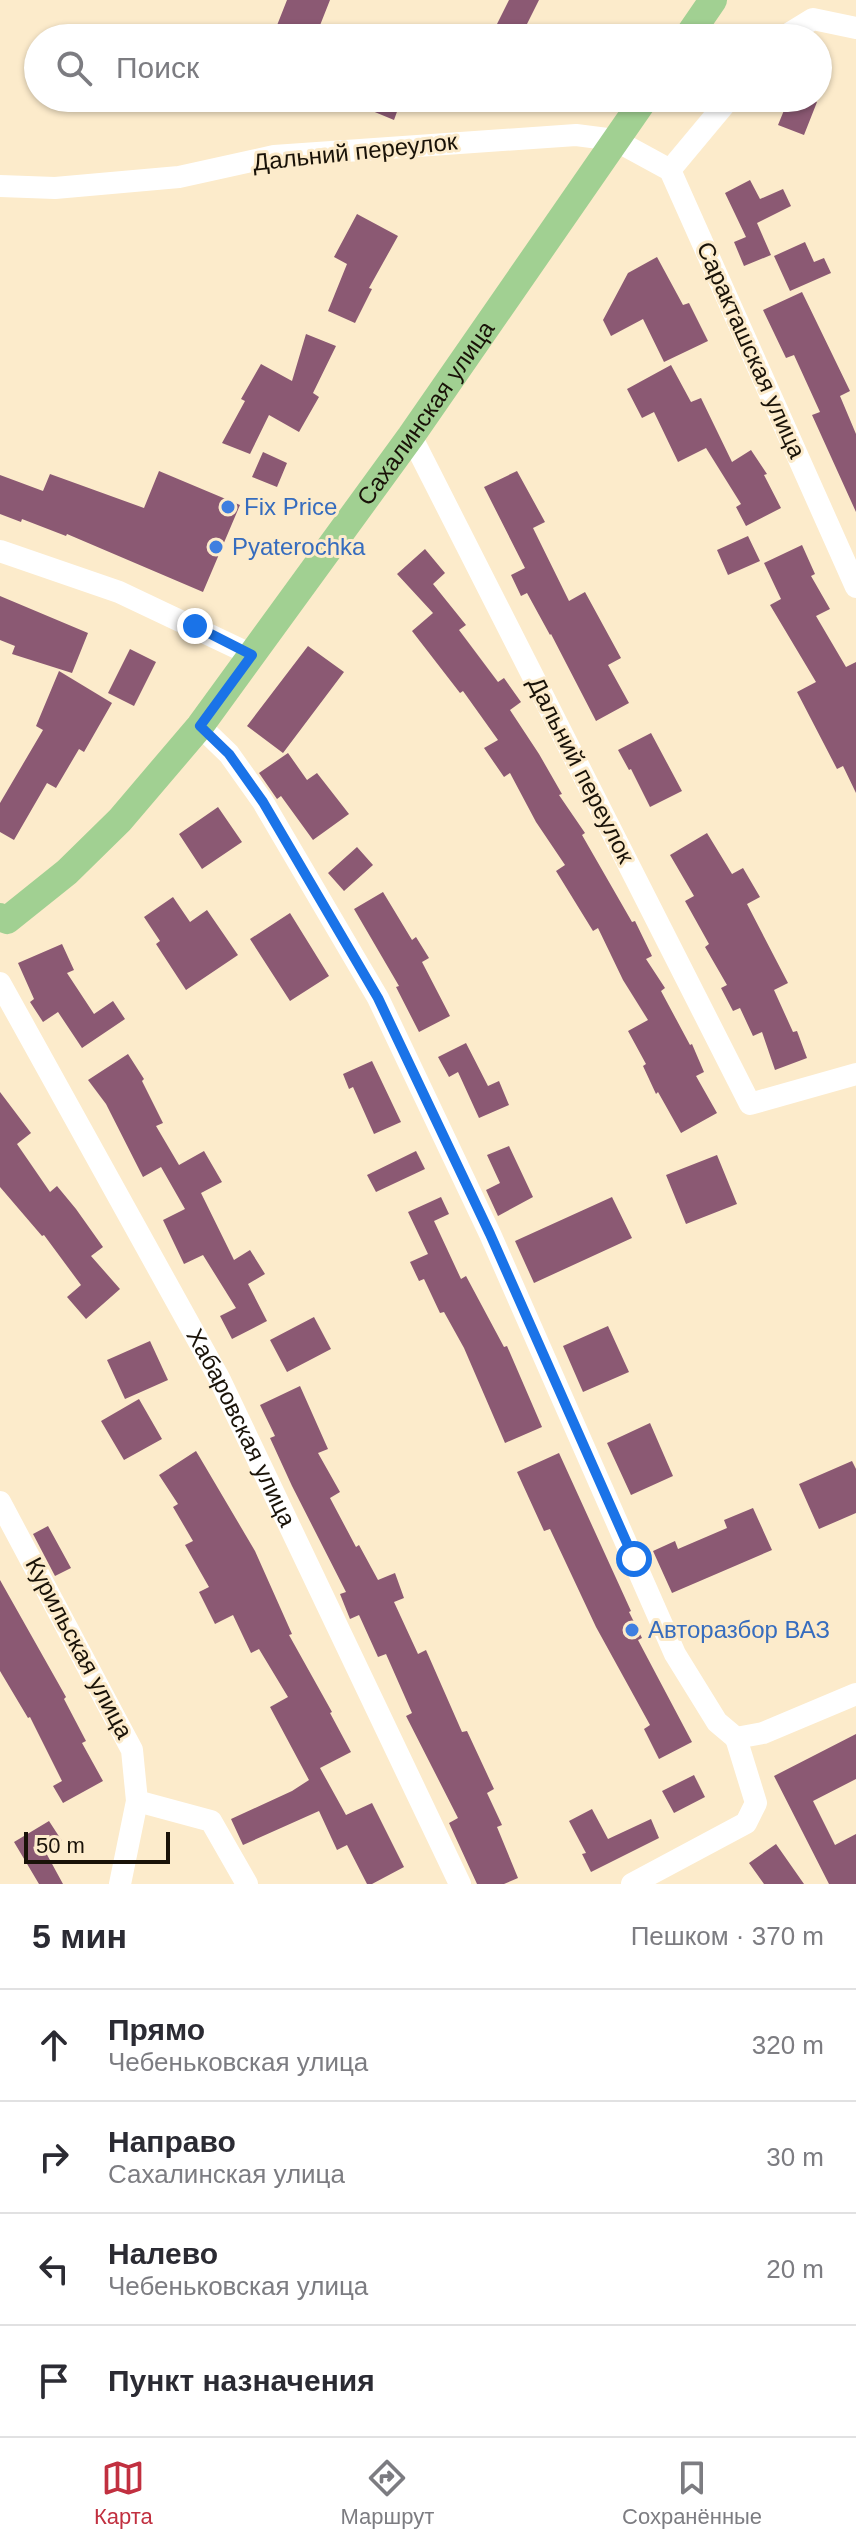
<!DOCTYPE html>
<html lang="ru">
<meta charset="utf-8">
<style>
:root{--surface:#fff;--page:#f2f2f3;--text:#2b2b33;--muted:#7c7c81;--line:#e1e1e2;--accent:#c13040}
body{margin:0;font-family:Arial,sans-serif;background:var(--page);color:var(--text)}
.scale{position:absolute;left:24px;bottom:20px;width:146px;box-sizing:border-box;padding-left:8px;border:4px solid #191208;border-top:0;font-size:22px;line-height:28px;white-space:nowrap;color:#191208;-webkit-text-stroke:6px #fcebcb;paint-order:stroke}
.stop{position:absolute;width:24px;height:24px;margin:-18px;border:6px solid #1a73e8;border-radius:50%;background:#fff}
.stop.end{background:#1a73e8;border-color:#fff;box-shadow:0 2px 8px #0008}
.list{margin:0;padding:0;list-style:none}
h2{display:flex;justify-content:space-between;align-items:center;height:104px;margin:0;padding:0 32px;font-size:34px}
h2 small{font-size:26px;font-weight:400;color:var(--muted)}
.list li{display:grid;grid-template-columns:52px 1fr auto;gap:24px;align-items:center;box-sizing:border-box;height:112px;padding:0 32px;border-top:2px solid var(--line)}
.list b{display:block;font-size:30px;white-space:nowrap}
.list p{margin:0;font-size:26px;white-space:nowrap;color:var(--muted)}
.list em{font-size:26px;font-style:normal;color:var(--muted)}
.icon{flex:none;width:44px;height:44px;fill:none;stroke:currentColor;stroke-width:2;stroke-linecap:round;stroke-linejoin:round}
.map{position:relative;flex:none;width:856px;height:1884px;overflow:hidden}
.search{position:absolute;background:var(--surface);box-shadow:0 2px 6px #0004;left:24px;right:24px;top:24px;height:88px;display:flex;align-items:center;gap:20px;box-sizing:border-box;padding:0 28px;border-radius:44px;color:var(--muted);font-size:30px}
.sheet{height:552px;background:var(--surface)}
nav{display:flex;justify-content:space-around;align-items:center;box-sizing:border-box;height:112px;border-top:2px solid var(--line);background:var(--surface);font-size:22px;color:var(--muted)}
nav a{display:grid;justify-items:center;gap:4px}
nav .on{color:var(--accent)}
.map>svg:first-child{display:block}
.building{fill:#8b5973}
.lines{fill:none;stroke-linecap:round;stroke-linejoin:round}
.minor{stroke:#fff;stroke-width:22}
.major{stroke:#a1d092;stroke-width:28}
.route{stroke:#1a73e8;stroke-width:10}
.shop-dot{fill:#3f7fe0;stroke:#fcebcb;stroke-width:3}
.labels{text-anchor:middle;stroke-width:6;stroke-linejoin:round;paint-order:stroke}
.street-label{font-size:24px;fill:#191208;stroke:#fcebcb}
.shop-label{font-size:24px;fill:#366cbe;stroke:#fcebcb;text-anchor:start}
</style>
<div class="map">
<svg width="856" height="1884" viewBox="0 0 856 1884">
<rect width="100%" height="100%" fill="#fcebcb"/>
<path class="building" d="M287,0h43l-15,38h-43z
M509,0h30l-19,38h-30z
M341,98h61l-8,22z
M789,98h17l11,4 -13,33 -26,-10z
M750,180l10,19 23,-10 8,17 -34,17 14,32 -27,11 -10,-24 12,-5 -21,-44z
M357,214l41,22 -29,52 3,1 -17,34 -27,-12 19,-47 -13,-7z
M805,242l9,20 10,-4 7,15 -41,18 -16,-35z
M657,257l26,48 6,-2 19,38 -44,21 -21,-43 -32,17 -8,-16 25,-47z
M802,292l48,99 -10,5 16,38v78l-44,-97 8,-3 -26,-57 -8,3 -23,-48z
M306,334l30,12 -23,47 6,4 -20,35 -30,-17 -19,39 -28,-11 23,-42 -4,-2 20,-35 31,17z
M671,365l20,37 10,-4 31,64 19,-12 16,24 -3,1 17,33 -35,18 -10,-19 5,-3 -35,-56 -28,14 -24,-50 -12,6 -15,-29z
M263,452l24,11 -10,24 -25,-10z
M159,471l81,34 -37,87 -136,-58 -1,2 -44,-17 -1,3 -21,-8v-39l43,16 7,-17 94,34z
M517,471l28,51 -12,6 36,73 16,-9 36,66 -13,7 21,38 -33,18 -45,-87 -1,1 -23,-42 -6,3 -10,-21 14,-7 -41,-81z
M748,536l12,25 -32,14 -11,-25z
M802,545l13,29 -4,2 19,33 -14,7 30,51 10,-5v131l-13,-27 -6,3 -40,-77 19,-10 -46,-77 11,-6 -17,-36z
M425,549l20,24 -12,11 33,41 -7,5 39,52 6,-4 17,24 -11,8 29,44 23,40 -3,1 26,38 -3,2 50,87 3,-1 17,35 -6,3 19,29 -4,3 29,54 2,-1 12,28 -8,4 21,37 -36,20 -23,-41 -2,2 -13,-28 3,-2 -18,-33 20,-11 -25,-40 -25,-52 -5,3 -37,-60 9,-6 -29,-43 -26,-49 -6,4 -20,-29 14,-8 -35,-49 -3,2 -48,-62 21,-18 -36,-39z
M0,596l88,37 -16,40 -60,-19 3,-8 -15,-6z
M308,646l36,26 -61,81 -36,-27z
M130,649l26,13 -22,44 -26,-13z
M59,671l53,32 -28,49 -5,-3 -23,39 -9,-5 -33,57 -14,-8v-29l43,-73 -7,-4z
M651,733l31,58 -32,16 -19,-38 -2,1 -11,-20z
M288,753l19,27 10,-7 32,41 -36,26 -32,-44 -4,3 -18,-26z
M218,807l24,35 -40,27 -23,-35z
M707,833l25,41 11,-6 17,29 -13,7 41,79 -14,7 19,42 4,-1 10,27 -32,12 -13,-38 -9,4 -13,-28 -7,3 -12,-23 6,-3 -22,-38 4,-3 -24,-43 9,-5 -24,-41z
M357,847l16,18 -29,26 -16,-18z
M383,892l29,48 4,-3 13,21 -7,4 28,54 -31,16 -23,-45 3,-1 -45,-77z
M173,897l17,25 17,-12 31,45 -52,35 -30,-46 4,-3 -16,-24z
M290,913l39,63 -39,25 -40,-62z
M62,944l12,26 -7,3 27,41 19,-13 12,18 -43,29 -24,-36 -15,10 -13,-20 4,-3 -16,-36z
M466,1043l22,43 11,-5 10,24 -30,13 -21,-46 -9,5 -11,-20z
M128,1054l16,25 -2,2 21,42 -7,3 23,39 25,-14 18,31 -21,11 33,67 16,-10 15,24 -17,10 19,37 -35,18 -12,-23 16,-8 -33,-53 -19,9 -21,-44 22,-11 -24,-42 -18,10 -37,-73 -18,-24z
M372,1061l29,61 -27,12 -21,-47 -4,2 -6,-15z
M0,1092l31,41 -14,11 33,48 7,-6 19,23 27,38 -12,9 29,33 -34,30 -19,-22 14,-12 -37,-50 -2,1 -42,-49z
M509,1146l24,51 -35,19 -12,-26 14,-7 -13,-28z
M416,1151l9,18 -49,23 -9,-17z
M717,1155l20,49 -51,20 -20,-49z
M441,1197l8,17 -15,7 27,58 5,-3 38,71 3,-1 35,81 -37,16 -41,-95 -20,-36 -4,1 -16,-34 -5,2 -9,-19 18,-8 -20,-42z
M612,1197l20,41 -98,45 -19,-42z
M314,1317l17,32 -44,23 -17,-32z
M608,1326l21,46 -46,20 -20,-46z
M150,1341l18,39 -43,19 -18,-39z
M300,1386l28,63 -10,4 22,39 -10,6 26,49 3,-2 19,35 17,-7 9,25 -10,4 24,52 8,-4 36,82 5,-1 27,58 -7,4 15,32 -5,2 21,51 -14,6h-27l-28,-61 9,-5 -52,-102 6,-3 -26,-59 -8,3 -19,-42 -9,4 -10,-25 6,-2 -54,-106 -22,-48 5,-2 -15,-31z
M139,1399l23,40 -38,21 -23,-39z
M650,1423l23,53 -42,19 -24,-52z
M196,1451l59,100 37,83 -3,1 43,77 -2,1 21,39 -31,16 26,47 26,-12 32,64 -32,17h-5l-20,-39 -10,5 -18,-39 -76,34 -12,-26 61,-28 17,-11 -39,-73 18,-10 -29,-48 -8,4 -18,-38 -18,9 -16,-32 10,-5 -24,-42 8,-4 -20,-34 5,-3 -19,-29z
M559,1453l72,158 -2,1 13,26 -4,2 54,102 -33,17 -15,-30 6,-4 -54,-98 -46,-98 -6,2 -27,-59z
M852,1461l4,8v44l-37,16 -20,-45z
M753,1508l19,42 -100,43 -19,-42 22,-10 3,8 49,-21 -3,-8z
M48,1526l23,42 -16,8 -22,-42z
M0,1580l66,117 -2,2 22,42 -4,2 21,38 -40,22 -10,-17 9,-5 -32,-64 -2,1 -28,-47z
M856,1734v45l-43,22 22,44 21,-11v50h-27l-55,-108z
M694,1775l11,22 -31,16 -12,-22z
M592,1809l16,30 43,-20 8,19 -68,34 -9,-18 4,-1 -17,-32z
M49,1821l13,20 -17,10 18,33h-24l-25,-42z
M776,1844l28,40h-40l-15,-21z"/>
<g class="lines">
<g class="minor">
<path d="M782,38l31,-19 43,9"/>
<path d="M670,170l60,-72"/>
<path d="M0,186l55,2 124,-11 95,-21 302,-21 39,5 55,30 186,417"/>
<path d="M411,436l339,668 106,-30"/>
<path d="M0,551l119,41 133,63"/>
<path d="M200,726l29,28 34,48 115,196 112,236 185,420 42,68 19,16"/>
<path id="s1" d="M0,983l219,395 241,506"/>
<path d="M0,1502l132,248 5,51 -17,83"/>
<path d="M736,1738l27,-5 93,-39"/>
<path d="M137,1801l74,20 36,63"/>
<path d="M632,1884l114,-61 10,-20 -20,-65"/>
</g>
<g class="major">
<path d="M687,38l26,-38"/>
<path id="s2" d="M0,917l7,3 60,-48 53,-52 80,-94 211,-290 234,-338"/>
</g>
</g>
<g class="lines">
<path class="route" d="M195,626l57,29 -52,71 29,28 34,48 115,196 112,236 144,325"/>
</g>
<g class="shop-dot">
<circle cx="228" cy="507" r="8"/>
<circle cx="216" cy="547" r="8"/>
<circle cx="632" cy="1630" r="8"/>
</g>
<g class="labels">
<g class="street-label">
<text transform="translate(355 152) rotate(-6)" y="8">Дальний переулок</text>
<text transform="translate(751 350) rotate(66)" y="8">Саракташская улица</text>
<text dy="8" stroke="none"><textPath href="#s2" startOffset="668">Сахалинская улица</textPath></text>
<text transform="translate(581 770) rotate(63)" y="8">Дальний переулок</text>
<text dy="8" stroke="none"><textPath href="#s1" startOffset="506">Хабаровская улица</textPath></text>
<text transform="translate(79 1648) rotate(62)" y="8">Курильская улица</text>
</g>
<g class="shop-label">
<text x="244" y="515">Fix Price</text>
<text x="232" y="555">Pyaterochka</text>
<text x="648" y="1638">Авторазбор ВАЗ</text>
</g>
</g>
</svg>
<div class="scale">50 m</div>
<div class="stop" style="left:634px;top:1559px"></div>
<div class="stop end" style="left:195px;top:626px"></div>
<div class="search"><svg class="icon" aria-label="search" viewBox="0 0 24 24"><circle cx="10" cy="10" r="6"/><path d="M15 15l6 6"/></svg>Поиск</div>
</div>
<section class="sheet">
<h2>5 мин<small>Пешком · 370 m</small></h2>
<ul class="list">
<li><svg class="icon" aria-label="ahead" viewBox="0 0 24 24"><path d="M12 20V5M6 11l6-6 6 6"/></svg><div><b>Прямо</b><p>Чебеньковская улица</p></div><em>320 m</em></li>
<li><svg class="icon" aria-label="right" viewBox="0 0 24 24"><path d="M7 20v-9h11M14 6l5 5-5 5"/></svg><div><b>Направо</b><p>Сахалинская улица</p></div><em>30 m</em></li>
<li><svg class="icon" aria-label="left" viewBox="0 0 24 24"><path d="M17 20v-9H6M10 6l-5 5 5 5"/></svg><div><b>Налево</b><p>Чебеньковская улица</p></div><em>20 m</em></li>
<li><svg class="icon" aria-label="arrive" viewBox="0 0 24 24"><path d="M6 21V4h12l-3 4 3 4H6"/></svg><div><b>Пункт назначения</b></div></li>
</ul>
</section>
<nav>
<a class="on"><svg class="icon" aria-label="map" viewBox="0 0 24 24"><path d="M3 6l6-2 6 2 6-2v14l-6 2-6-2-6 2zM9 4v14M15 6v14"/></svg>Карта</a>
<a><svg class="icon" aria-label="directions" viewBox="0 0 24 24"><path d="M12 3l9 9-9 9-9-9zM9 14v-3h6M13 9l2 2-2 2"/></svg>Маршрут</a>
<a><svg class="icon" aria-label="saved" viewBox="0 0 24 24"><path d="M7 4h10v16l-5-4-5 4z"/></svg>Сохранённые</a>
</nav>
